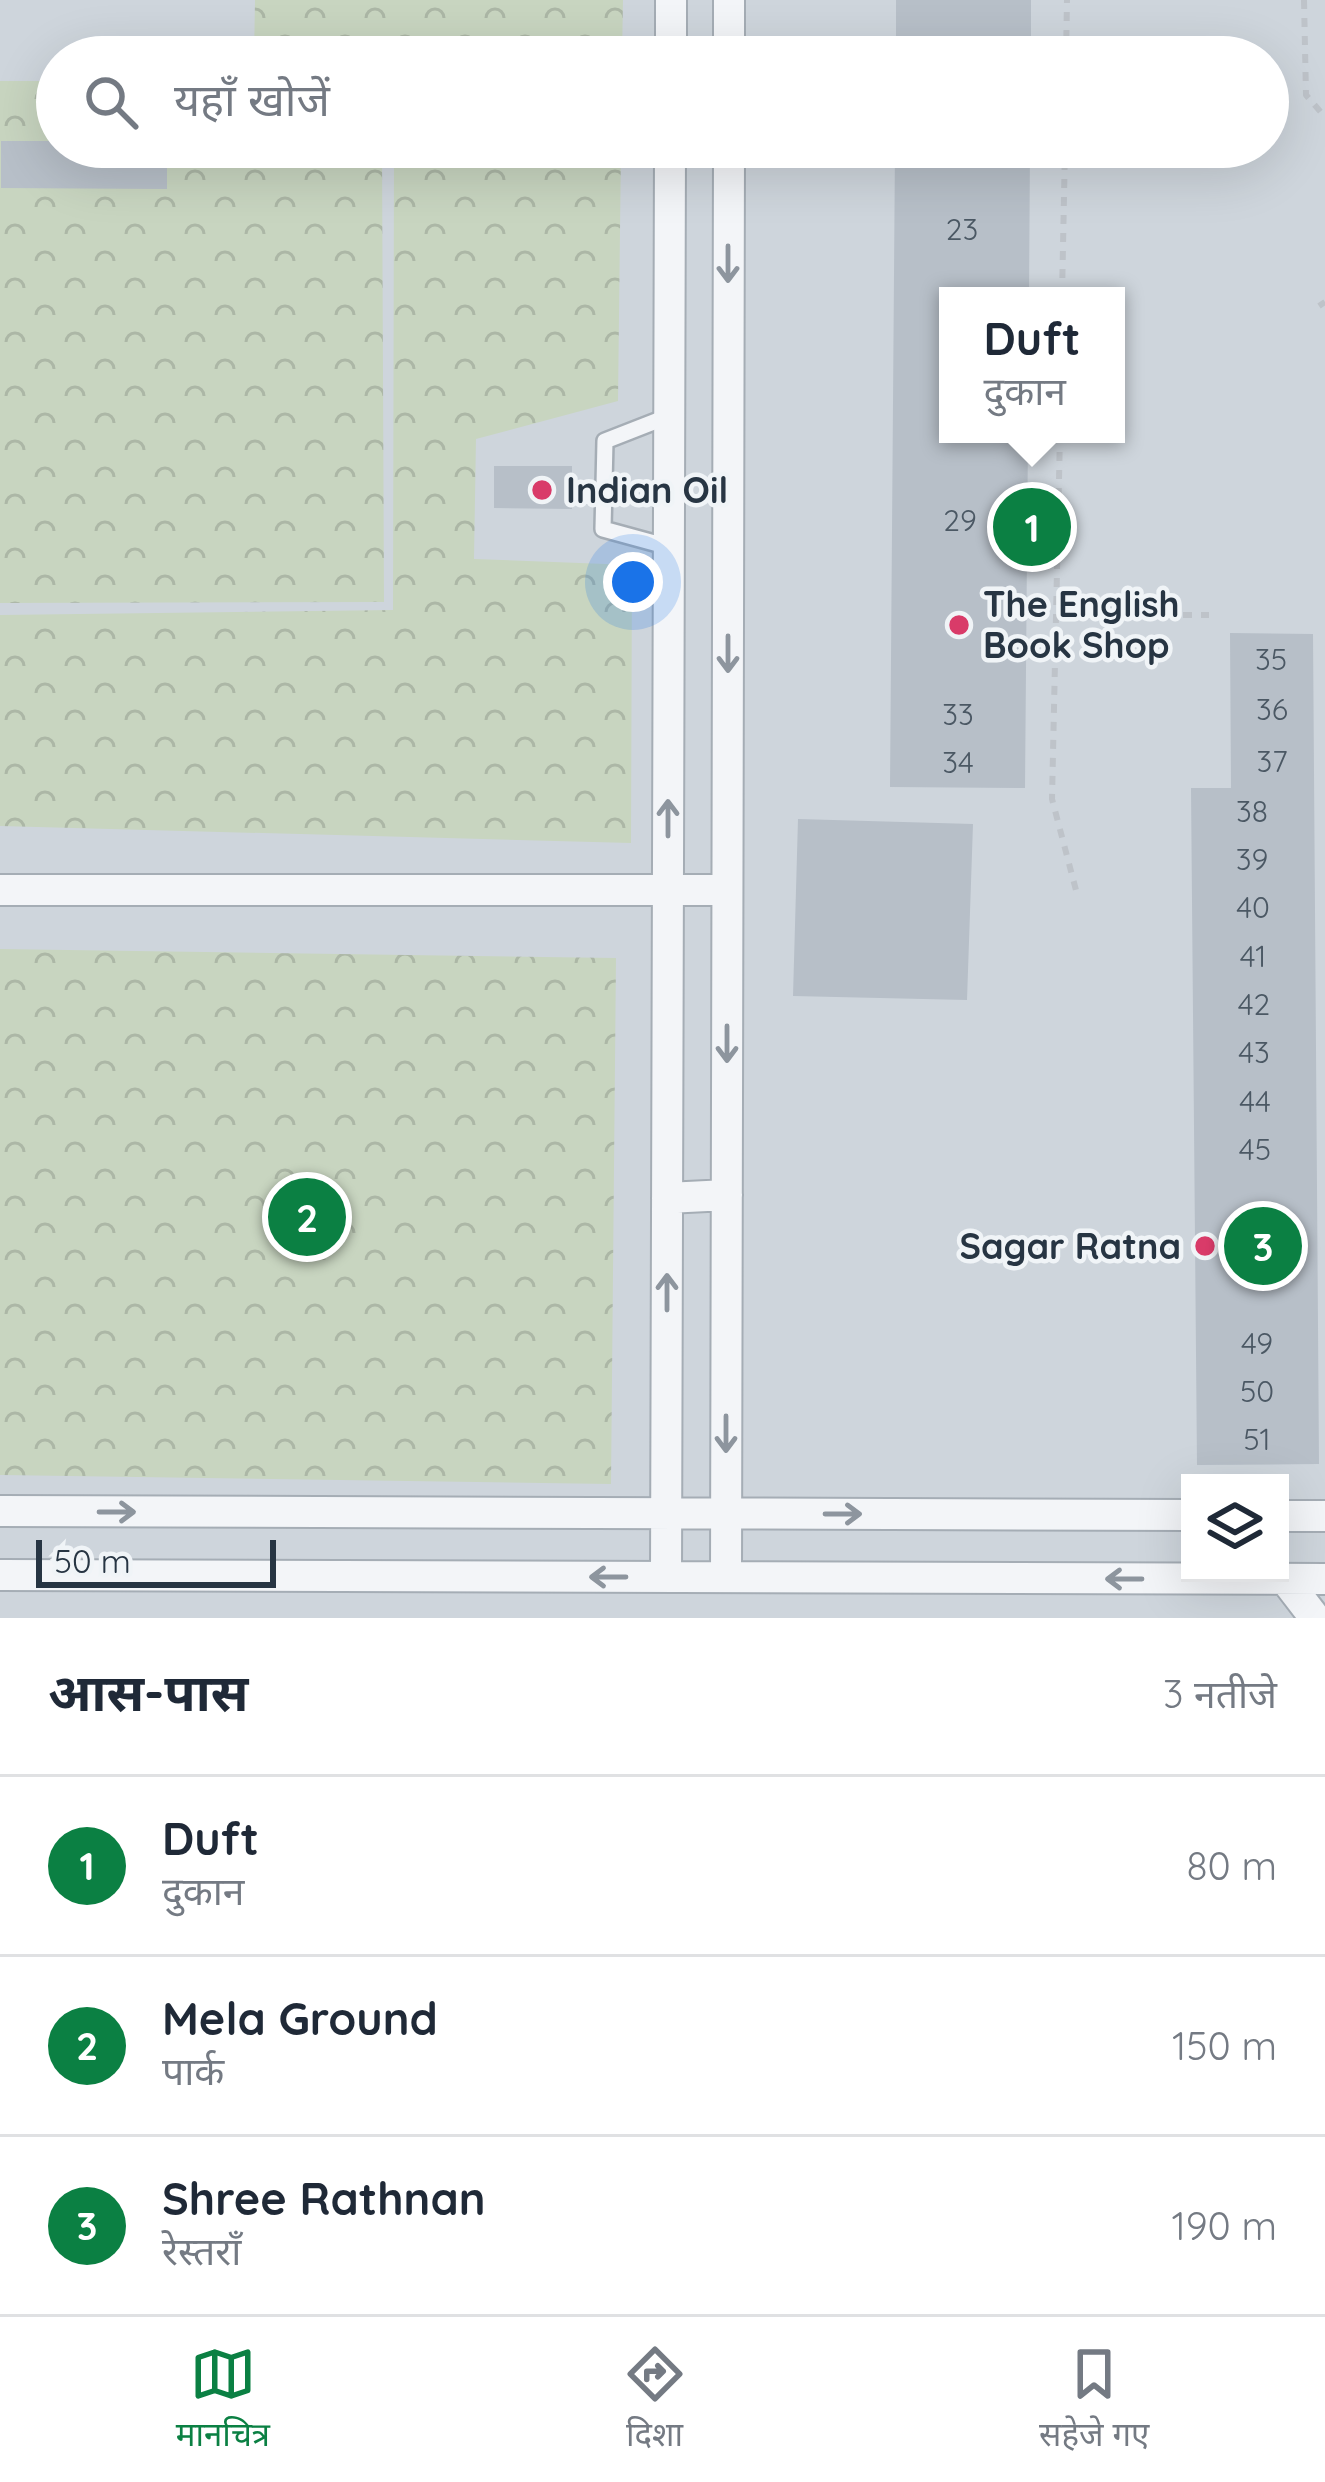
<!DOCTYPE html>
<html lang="hi">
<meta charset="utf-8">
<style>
:root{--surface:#fff;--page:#f6f6f7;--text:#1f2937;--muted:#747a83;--line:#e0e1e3;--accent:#0b8043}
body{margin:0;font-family:Quicksand,"Noto Sans Devanagari",sans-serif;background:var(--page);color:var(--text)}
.controls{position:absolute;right:36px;bottom:36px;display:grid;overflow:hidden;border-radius:0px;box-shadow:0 12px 48px #0002}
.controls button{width:108px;height:108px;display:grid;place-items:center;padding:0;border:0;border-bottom:3px solid var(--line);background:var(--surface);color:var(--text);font:60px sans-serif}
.scale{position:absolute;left:36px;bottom:30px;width:240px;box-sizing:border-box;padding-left:12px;border:6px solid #273543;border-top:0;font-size:33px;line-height:42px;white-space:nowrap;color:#273543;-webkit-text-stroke:9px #f0f4f7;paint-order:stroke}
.you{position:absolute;left:633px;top:582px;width:42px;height:42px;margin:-30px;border:9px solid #fff;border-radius:50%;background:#1a73e8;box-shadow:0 0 0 18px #1a73e833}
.badge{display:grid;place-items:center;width:78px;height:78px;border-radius:50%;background:var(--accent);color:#fff;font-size:39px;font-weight:700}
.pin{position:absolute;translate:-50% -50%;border:6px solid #fff;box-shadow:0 3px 12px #0006}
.popup{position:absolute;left:939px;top:287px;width:186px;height:156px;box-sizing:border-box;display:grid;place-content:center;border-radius:0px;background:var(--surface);filter:drop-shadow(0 3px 9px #0005);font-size:39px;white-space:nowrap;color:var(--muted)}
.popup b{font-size:45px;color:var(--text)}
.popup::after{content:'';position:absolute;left:50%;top:100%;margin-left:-24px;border:24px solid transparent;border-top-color:var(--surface)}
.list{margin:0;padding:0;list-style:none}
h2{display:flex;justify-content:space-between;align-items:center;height:156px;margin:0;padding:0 48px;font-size:51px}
h2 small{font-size:39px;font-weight:400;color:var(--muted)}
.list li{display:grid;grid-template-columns:78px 1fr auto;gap:36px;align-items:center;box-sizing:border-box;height:180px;padding:0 48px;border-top:3px solid var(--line)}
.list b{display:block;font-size:45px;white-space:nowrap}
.list p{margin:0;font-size:39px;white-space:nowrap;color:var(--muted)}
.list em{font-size:39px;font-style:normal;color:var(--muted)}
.icon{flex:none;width:66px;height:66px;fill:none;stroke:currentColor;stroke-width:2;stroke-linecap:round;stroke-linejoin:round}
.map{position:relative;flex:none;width:1325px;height:1618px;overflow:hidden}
.search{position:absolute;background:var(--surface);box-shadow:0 12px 48px #0002;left:36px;right:36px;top:36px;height:132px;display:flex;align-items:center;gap:30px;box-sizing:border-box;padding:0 42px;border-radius:66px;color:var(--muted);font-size:45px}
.sheet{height:696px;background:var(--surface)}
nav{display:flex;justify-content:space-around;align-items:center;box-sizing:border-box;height:168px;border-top:3px solid var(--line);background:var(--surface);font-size:33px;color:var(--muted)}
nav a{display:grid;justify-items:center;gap:6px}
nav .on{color:var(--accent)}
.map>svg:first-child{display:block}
.built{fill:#ced5dc;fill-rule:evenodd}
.forest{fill:url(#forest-crowns)}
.building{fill:#b7bfc8}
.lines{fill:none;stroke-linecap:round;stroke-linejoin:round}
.lane-casing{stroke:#a5adb5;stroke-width:20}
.street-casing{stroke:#a5adb5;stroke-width:34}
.path{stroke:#bec3c9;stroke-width:6;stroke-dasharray:9 9;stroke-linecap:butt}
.lane{stroke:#f3f5f8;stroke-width:15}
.street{stroke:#f3f5f8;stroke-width:30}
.oneway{stroke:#8d959e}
.poi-dot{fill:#d93b69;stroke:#f0f4f7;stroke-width:4.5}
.labels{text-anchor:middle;stroke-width:9;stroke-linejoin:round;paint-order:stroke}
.number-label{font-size:30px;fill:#4b5864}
.poi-label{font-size:36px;font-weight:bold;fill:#273543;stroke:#f0f4f7;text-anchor:start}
</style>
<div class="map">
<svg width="1325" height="1618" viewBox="0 0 1325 1618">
<defs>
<pattern id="forest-crowns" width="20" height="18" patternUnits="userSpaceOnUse" patternTransform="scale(3)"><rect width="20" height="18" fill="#c8d5c0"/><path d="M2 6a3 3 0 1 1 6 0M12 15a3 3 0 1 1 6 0" fill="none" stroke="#acb7a6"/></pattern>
</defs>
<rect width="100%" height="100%" fill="#e0e5ea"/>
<path class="built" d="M0,0h1325v1618h-1325zM57,57h1211v90h-1211zM948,296h168v138h-168zM1190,1483h90v90h-90z"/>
<path class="forest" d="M255,0h368l-1,57h-368z
M0,81h57v66h325l2,455 -384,1z
M394,147h227l-3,254 -142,38 -2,120 158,6 -1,278 -631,-17v-211l393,-5z
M0,949l616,9 -5,526 -611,-9z"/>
<path class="building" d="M896,0h135v57h-135z
M1,141h56v6h110v42l-166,-1z
M895,147h135l-1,149h-81v138h80l-3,354 -135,-1z
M494,466h78v43l-78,-1z
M1230,633l83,1 6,830 -122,1 -6,-677h40z
M798,819l175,5 -6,176 -174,-4z"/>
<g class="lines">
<defs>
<path id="lane" d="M669,416l-64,25 -2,88 66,18"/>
<path id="street" d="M671,57v-57
M729,57v-57
M0,890h727
M667,1198l60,-3
M0,1511l1190,4
M1280,1516h45
M0,1575l1325,4
M666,1577l4,-1430
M726,1577l3,-1430
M1285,1579l30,39"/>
</defs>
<use href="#lane" class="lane-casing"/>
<use href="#street" class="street-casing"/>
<path class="path" d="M1304,0l2,95 19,22
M1066,57l1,-57
M1062,296l3,-149
M1319,306l6,-4
M1060,434l-8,365 25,95
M1057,615h152"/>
<use href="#lane" class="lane"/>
<use href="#street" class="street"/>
</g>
<defs><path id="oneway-shaft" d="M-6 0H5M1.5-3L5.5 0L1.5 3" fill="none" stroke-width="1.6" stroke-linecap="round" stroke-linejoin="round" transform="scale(3)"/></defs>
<g class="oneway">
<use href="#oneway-shaft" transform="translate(728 264) rotate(90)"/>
<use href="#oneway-shaft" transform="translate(728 654) rotate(90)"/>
<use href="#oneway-shaft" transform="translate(668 818) rotate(-90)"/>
<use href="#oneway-shaft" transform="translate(727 1044) rotate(90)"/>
<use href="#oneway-shaft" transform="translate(667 1292) rotate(-90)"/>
<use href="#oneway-shaft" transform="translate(726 1434) rotate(90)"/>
<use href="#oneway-shaft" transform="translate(117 1512)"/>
<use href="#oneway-shaft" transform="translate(843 1514)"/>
<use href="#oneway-shaft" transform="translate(608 1577) rotate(-180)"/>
<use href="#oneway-shaft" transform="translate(1124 1579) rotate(-180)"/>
</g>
<g class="poi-dot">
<circle cx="542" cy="490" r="12"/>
<circle cx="959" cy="625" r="12"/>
<circle cx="1205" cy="1246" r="12"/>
</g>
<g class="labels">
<g class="number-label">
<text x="962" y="240">23</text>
<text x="960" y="531">29</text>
<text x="1271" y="670">35</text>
<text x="1272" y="720">36</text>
<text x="958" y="725">33</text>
<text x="1272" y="772">37</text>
<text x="958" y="773">34</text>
<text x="1252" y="822">38</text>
<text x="1252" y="870">39</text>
<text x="1253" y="918">40</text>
<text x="1253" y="967">41</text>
<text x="1254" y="1015">42</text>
<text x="1254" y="1063">43</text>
<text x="1255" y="1112">44</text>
<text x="1255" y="1160">45</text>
<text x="1257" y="1354">49</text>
<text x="1257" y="1402">50</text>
<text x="1257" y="1450">51</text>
</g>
<g class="poi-label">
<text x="566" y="503">Indian Oil</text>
<text x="983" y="617">The English<tspan x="983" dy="41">Book Shop</tspan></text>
<text x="1181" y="1259" text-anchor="end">Sagar Ratna</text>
</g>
</g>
</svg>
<div class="controls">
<button><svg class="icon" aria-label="layers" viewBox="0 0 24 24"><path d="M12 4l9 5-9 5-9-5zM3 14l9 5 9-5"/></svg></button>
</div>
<div class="scale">50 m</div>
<div class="you"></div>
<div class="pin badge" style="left:1032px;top:527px">1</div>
<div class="popup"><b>Duft</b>दुकान</div>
<div class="pin badge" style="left:307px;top:1217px">2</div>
<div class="pin badge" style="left:1263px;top:1246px">3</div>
<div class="search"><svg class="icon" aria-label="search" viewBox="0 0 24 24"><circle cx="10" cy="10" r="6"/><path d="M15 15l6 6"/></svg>यहाँ खोजें</div>
</div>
<section class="sheet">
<h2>आस-पास<small>3 नतीजे</small></h2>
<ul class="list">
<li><span class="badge">1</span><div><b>Duft</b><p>दुकान</p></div><em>80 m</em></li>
<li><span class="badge">2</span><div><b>Mela Ground</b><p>पार्क</p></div><em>150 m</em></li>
<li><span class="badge">3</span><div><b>Shree Rathnan</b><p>रेस्तराँ</p></div><em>190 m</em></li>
</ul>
</section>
<nav>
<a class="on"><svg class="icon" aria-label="map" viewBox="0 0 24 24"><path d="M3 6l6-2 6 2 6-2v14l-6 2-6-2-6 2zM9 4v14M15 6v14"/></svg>मानचित्र</a>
<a><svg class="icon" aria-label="directions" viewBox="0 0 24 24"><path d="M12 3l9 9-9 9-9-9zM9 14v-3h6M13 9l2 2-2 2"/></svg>दिशा</a>
<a><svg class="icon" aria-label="saved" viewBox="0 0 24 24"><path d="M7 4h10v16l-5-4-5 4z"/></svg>सहेजे गए</a>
</nav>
